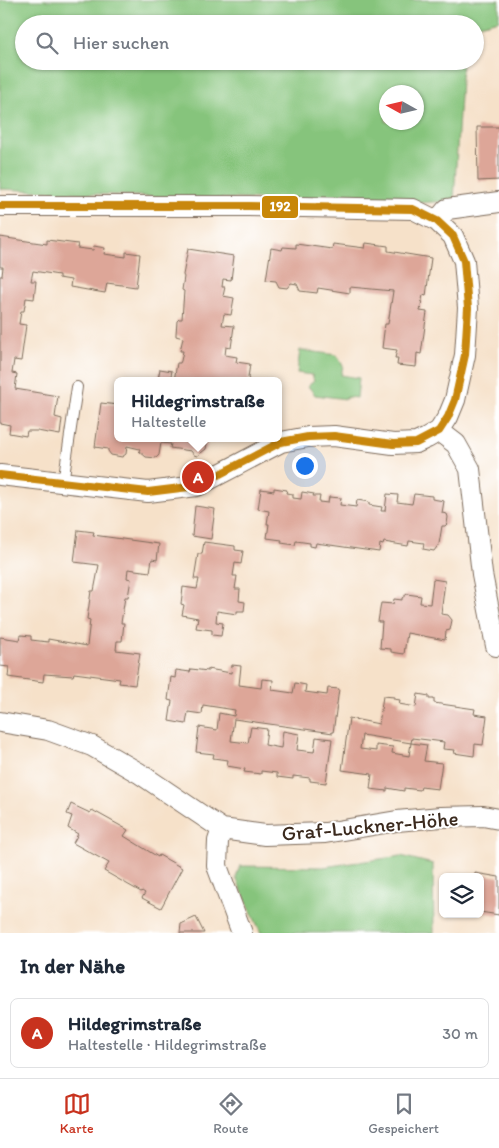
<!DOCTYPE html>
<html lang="de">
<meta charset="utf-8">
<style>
:root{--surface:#fff;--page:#f2f2f3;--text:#1f2937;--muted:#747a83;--line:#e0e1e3;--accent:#c8321e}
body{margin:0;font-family:Itim,sans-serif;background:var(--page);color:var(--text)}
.controls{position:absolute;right:15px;bottom:15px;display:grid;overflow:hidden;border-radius:8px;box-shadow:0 1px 4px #0004}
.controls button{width:45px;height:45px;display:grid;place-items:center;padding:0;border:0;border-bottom:1px solid var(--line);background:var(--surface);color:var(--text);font:25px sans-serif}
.compass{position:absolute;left:379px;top:85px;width:45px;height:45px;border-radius:50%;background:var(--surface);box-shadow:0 1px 4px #0004;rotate:278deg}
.you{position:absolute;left:304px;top:465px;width:18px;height:18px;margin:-12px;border:4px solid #fff;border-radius:50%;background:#1a73e8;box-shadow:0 0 0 8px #1a73e833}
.badge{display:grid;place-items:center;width:32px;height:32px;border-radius:50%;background:var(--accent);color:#fff;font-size:16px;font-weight:700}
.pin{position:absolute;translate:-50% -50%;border:2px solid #fff;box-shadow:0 1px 5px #0006}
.popup{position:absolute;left:114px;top:377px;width:168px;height:65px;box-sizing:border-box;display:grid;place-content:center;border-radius:8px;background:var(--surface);filter:drop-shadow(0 1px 4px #0005);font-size:16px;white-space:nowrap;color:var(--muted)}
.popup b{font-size:19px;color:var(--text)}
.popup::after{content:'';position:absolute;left:50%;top:100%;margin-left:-10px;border:10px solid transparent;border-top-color:var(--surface)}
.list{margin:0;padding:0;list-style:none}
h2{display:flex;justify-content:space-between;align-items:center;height:65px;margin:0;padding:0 20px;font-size:21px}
h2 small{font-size:16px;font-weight:400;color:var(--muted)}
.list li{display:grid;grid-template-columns:32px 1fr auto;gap:15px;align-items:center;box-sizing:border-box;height:70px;margin:0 10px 10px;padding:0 10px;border:1px solid var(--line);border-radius:8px}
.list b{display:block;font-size:19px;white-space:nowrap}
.list p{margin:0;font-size:16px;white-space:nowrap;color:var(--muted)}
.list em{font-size:16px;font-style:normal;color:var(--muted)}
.icon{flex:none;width:28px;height:28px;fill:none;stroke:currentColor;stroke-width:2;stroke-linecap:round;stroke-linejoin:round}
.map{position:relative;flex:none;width:499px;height:933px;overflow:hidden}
.search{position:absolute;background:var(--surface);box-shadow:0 1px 4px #0004;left:15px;right:15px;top:15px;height:55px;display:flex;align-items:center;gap:12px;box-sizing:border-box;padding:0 18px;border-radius:28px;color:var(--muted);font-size:19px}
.sheet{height:145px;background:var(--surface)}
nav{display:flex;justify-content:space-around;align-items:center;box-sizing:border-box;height:70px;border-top:1px solid var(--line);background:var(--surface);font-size:14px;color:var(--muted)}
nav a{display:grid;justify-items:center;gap:2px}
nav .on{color:var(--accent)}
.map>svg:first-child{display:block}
.green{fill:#86c47b;stroke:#60774c;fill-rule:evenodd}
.building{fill:#dda698;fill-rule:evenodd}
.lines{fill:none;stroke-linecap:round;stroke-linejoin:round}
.lane-casing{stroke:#7c6a5a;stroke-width:12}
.street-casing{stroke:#7c6a5a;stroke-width:22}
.lane{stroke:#fff;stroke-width:10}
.street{stroke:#fff;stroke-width:20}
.bus-1-casing{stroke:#fff;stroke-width:11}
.bus-1{stroke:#c88708;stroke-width:8}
.labels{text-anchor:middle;stroke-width:4;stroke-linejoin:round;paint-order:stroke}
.street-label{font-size:21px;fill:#3b2a1e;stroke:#fff}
.line-badge{stroke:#fff;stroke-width:2}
.badge-label{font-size:14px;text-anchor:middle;font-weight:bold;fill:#fff}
</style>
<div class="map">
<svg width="499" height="933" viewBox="0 0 499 933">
<rect width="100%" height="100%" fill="#fff"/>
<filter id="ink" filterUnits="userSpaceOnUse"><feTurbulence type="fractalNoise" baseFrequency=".02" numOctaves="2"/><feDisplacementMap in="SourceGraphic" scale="10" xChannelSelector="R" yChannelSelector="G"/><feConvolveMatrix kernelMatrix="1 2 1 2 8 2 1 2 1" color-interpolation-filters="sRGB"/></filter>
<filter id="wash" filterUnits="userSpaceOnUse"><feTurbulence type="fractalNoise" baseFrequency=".0096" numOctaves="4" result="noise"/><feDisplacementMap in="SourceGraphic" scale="20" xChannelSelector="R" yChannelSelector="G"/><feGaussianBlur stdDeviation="1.12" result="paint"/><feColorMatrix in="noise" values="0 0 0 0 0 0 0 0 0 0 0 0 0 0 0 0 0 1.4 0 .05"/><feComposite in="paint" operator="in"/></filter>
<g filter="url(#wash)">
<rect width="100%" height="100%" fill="#f6e1c9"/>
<path class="green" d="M0,0h499v20l-24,6v-2h-451v37h438l-8,140 -41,2 -255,-6 -158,-8zM386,92h30v30h-30z
M300,350l37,5 6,11 -2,9 18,3 -2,20 -10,-1 -1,2 -31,-4 -7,-9 6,-5 -2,-6 -15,-2z
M401,856l32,8 1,69h-173l-25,-55 4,-12 83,1z"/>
<g id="blocks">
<path class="building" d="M477,127h22v53l-21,1z
M0,237l47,7v-4l31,4 -1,4 16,2 1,-4 11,2 -1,6 22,3v-5l14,2 -4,33 -29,-4 -2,10 -35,-6 1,-7 -12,-2v-3l-26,-4 -2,10h5l-2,18 -8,-1 -2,13h-3l-2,13 7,1 -5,36 -7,-1 -2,13 5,1 -2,15 43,7 -3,21 7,2 -2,16 -23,-4h-10l-1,5 -17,-3 1,-8 -10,-2v-147h2l1,-9h-3z
M366,243l22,3v5l43,7 -5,38 -3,-1 -3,16 7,1 -6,42 -4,-1 -1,14 -19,-2 1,-7h-3l2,-8 -15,-2 3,-24h3l5,-33 -43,-4v6l-32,-5 -1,5 -17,-2 -3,-7 -6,-1 -4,5 -8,-1 -3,-6 -10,-1 5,-32 11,2 1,-3 13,1v-4l36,5 1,-5 32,4z
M188,249l46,7 -3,24 -8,-1 -1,8h3l-2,9 11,2 -3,17 -7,-1 -2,11 12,1 -3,22 -5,-1 -1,8 12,2 -1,5 14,2 -2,14 2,3h-76l3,-18h3l1,-2 2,-10h-3l3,-13 -7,-2v-2l1,-13 2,-2h3l2,-28 -2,-1 2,-13 -1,-2z
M160,369l12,2 -2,9 -12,-1z
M101,403l17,2v33h86l3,6 -1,5 -9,7 -3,-1 -3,-4 -21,-3 1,-4 -10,-1 -2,12 -3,3 -10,-1 -7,-6 1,-2 -13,-3 -1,8 -4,3 -11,-2 -3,-4v-2l-13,-2z
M274,488l13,2 -1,3 7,1v4l8,1 1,-7 12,2 -1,2h7l-1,6 9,1 1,-6 12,1 -1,7 16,2 1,-7 12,2v3l13,2 -1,4h4l2,-17 11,1 -1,7 15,2 2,-10 18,2v3l12,2 -2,12 5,1 1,3 -1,7 -2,2h-3l-3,18 -5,7 -11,-2 1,-6 -15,-2 -1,5 -24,-4 -1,3 -3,-1 -1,8 -63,-9 -1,4 -5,-1v-3l-14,-2 -1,4 -14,-2 1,-3 -15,-2 2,-14h-2l2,-13 -11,-2 3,-20 13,2z
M195,506l20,3 -4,30 -19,-3z
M78,530l16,2 -1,3 66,9 -2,16 -5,-1 -2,13 -22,-3 -1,9 4,1 -3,18h-3l-4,26h3l-2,18h-5l-1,9 24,3 -5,32 -16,-2 1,-4 -46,-6 -1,3 -29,-2 -1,8 -35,-5 1,-10 -9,-1v-29l20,3 1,-5 10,1v4l17,2v-3l39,7 3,-26 -3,-1 4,-28h3l5,-26 -25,-3z
M204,542l31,4v4l8,1 -2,13 -6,-1 -2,13h4l-2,13h5l-1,12 6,1 -1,9h-7v3l-20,-3 -1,11 7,1 -2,13 -9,-1v-5l-16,-2 2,-10 -16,-3 2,-10 -3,-1 2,-17 14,2 2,-10h-5l4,-25h4z
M433,579l12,2 -4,33 7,1 4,5 -2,10 -4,1 -1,9 -38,-7 -3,21 -13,-2v-3l-11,-1 2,-26h-4l3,-19 12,1 1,-5 8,1v-2l5,-4 14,2 -1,7 10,1z
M232,665l9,1 -2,19 22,3 1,-9 11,1 -1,10 21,3 2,-10 11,2 -1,7 22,3 1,-7 11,1 -6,44 -99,-14 -3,22 17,2 3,-16 16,2 -2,16 16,3 2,-17 16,3 -2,16 17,2 2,-15 16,2 -6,44 -16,-2v-3l-17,-2v3l-16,-2v-4l-16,-2v3l-17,-2 1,-3 -18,-3 1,-6 -15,-2 1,-4 -18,-2 3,-25 18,3 2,-17 15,3 1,-6 -32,-5 -1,9 -14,-2 -2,12 -17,-3 3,-20 -4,-1 3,-23 4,1 1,-8 14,2 1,-3 17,2v-2l23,4z
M418,694l11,2v3h5v4l41,6 -1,5 13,2 -4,29 -8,-1 -1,12 -20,-3 1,-3 -12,-1 1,-7 -32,-4 -1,5 16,2 -3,16 18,2 -4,26 -17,-2 -1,3 -16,-2v3l-17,-3v3l-17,-2 2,-15 -30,-4 7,-52 30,6 4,-28 11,1v2l6,1 -1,4 17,3zM362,735l49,8 -2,13 -17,-3 1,-6 -17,-2v6l-16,-2z
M71,804l19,9 2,-3 36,20 -4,6 34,21 1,-2 23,13 -21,40 -19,-10 3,-5 -3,-2 -1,1 -37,-21 5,-8 -36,-20 5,-9 -10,-6 4,-12 -5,-2z
M475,873l24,4v38l-19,-3v-35h-5z
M196,917l8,16h-24l1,-9z"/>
</g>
</g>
<g filter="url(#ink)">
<use href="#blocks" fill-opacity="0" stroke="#7c6a5a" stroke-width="1"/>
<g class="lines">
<defs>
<path id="lane" d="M63,483l14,-96"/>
<path id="street" d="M0,206h248l165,3 24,12 16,15 11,25 4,47 -3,47 -10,45 -7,17 -9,14 -12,7 -11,5 -23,1 -59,-8 -26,1 -27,5 -84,44 -49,6 -148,-17
M437,221l10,-12 52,-7
M439,431l17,13 14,25 12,105 14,72 3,-1
M0,722l48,8 44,16 47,27 83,56 43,6 60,-2 72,-12 44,-4 42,-1 16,3
M222,829l-4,12 -1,25 25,67"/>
</defs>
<use href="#lane" class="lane-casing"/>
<use href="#street" class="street-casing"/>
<use href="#lane" class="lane"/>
<use href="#street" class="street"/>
<defs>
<path id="bus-1" d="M0,206h248l165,3 24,12 16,15 11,25 4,47 -3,47 -10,45 -7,17 -9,14 -23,12 -23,1 -59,-8 -26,1 -27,5 -84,44 -49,6 -148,-17"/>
</defs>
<use href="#bus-1" class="bus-1-casing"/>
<use href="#bus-1" class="bus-1"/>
</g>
</g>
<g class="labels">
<g class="street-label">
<text transform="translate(370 826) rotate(-5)" y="7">Graf-Luckner-Höhe</text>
</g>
</g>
<rect class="line-badge" x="261" y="195" width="38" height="24" rx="5" fill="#c88708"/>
<g class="badge-label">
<text x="280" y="211">192</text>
</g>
</svg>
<div class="controls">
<button><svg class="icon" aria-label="layers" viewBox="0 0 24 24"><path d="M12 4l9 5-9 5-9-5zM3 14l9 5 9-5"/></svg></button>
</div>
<svg class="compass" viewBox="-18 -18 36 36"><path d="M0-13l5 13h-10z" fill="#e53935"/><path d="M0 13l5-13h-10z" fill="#747a83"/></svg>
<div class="you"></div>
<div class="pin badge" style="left:198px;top:477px">A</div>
<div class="popup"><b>Hildegrimstraße</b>Haltestelle</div>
<div class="search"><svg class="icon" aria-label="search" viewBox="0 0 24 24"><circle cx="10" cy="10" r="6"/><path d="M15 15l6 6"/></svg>Hier suchen</div>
</div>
<section class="sheet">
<h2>In der Nähe<small></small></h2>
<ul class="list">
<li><span class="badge">A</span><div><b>Hildegrimstraße</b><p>Haltestelle · Hildegrimstraße</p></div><em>30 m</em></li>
</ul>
</section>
<nav>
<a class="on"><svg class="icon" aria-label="map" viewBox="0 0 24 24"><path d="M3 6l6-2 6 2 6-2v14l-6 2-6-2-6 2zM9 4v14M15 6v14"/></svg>Karte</a>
<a><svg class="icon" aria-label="directions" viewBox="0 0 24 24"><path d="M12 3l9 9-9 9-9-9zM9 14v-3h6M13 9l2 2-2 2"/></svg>Route</a>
<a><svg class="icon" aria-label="saved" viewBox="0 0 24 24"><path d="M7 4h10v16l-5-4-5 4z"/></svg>Gespeichert</a>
</nav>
